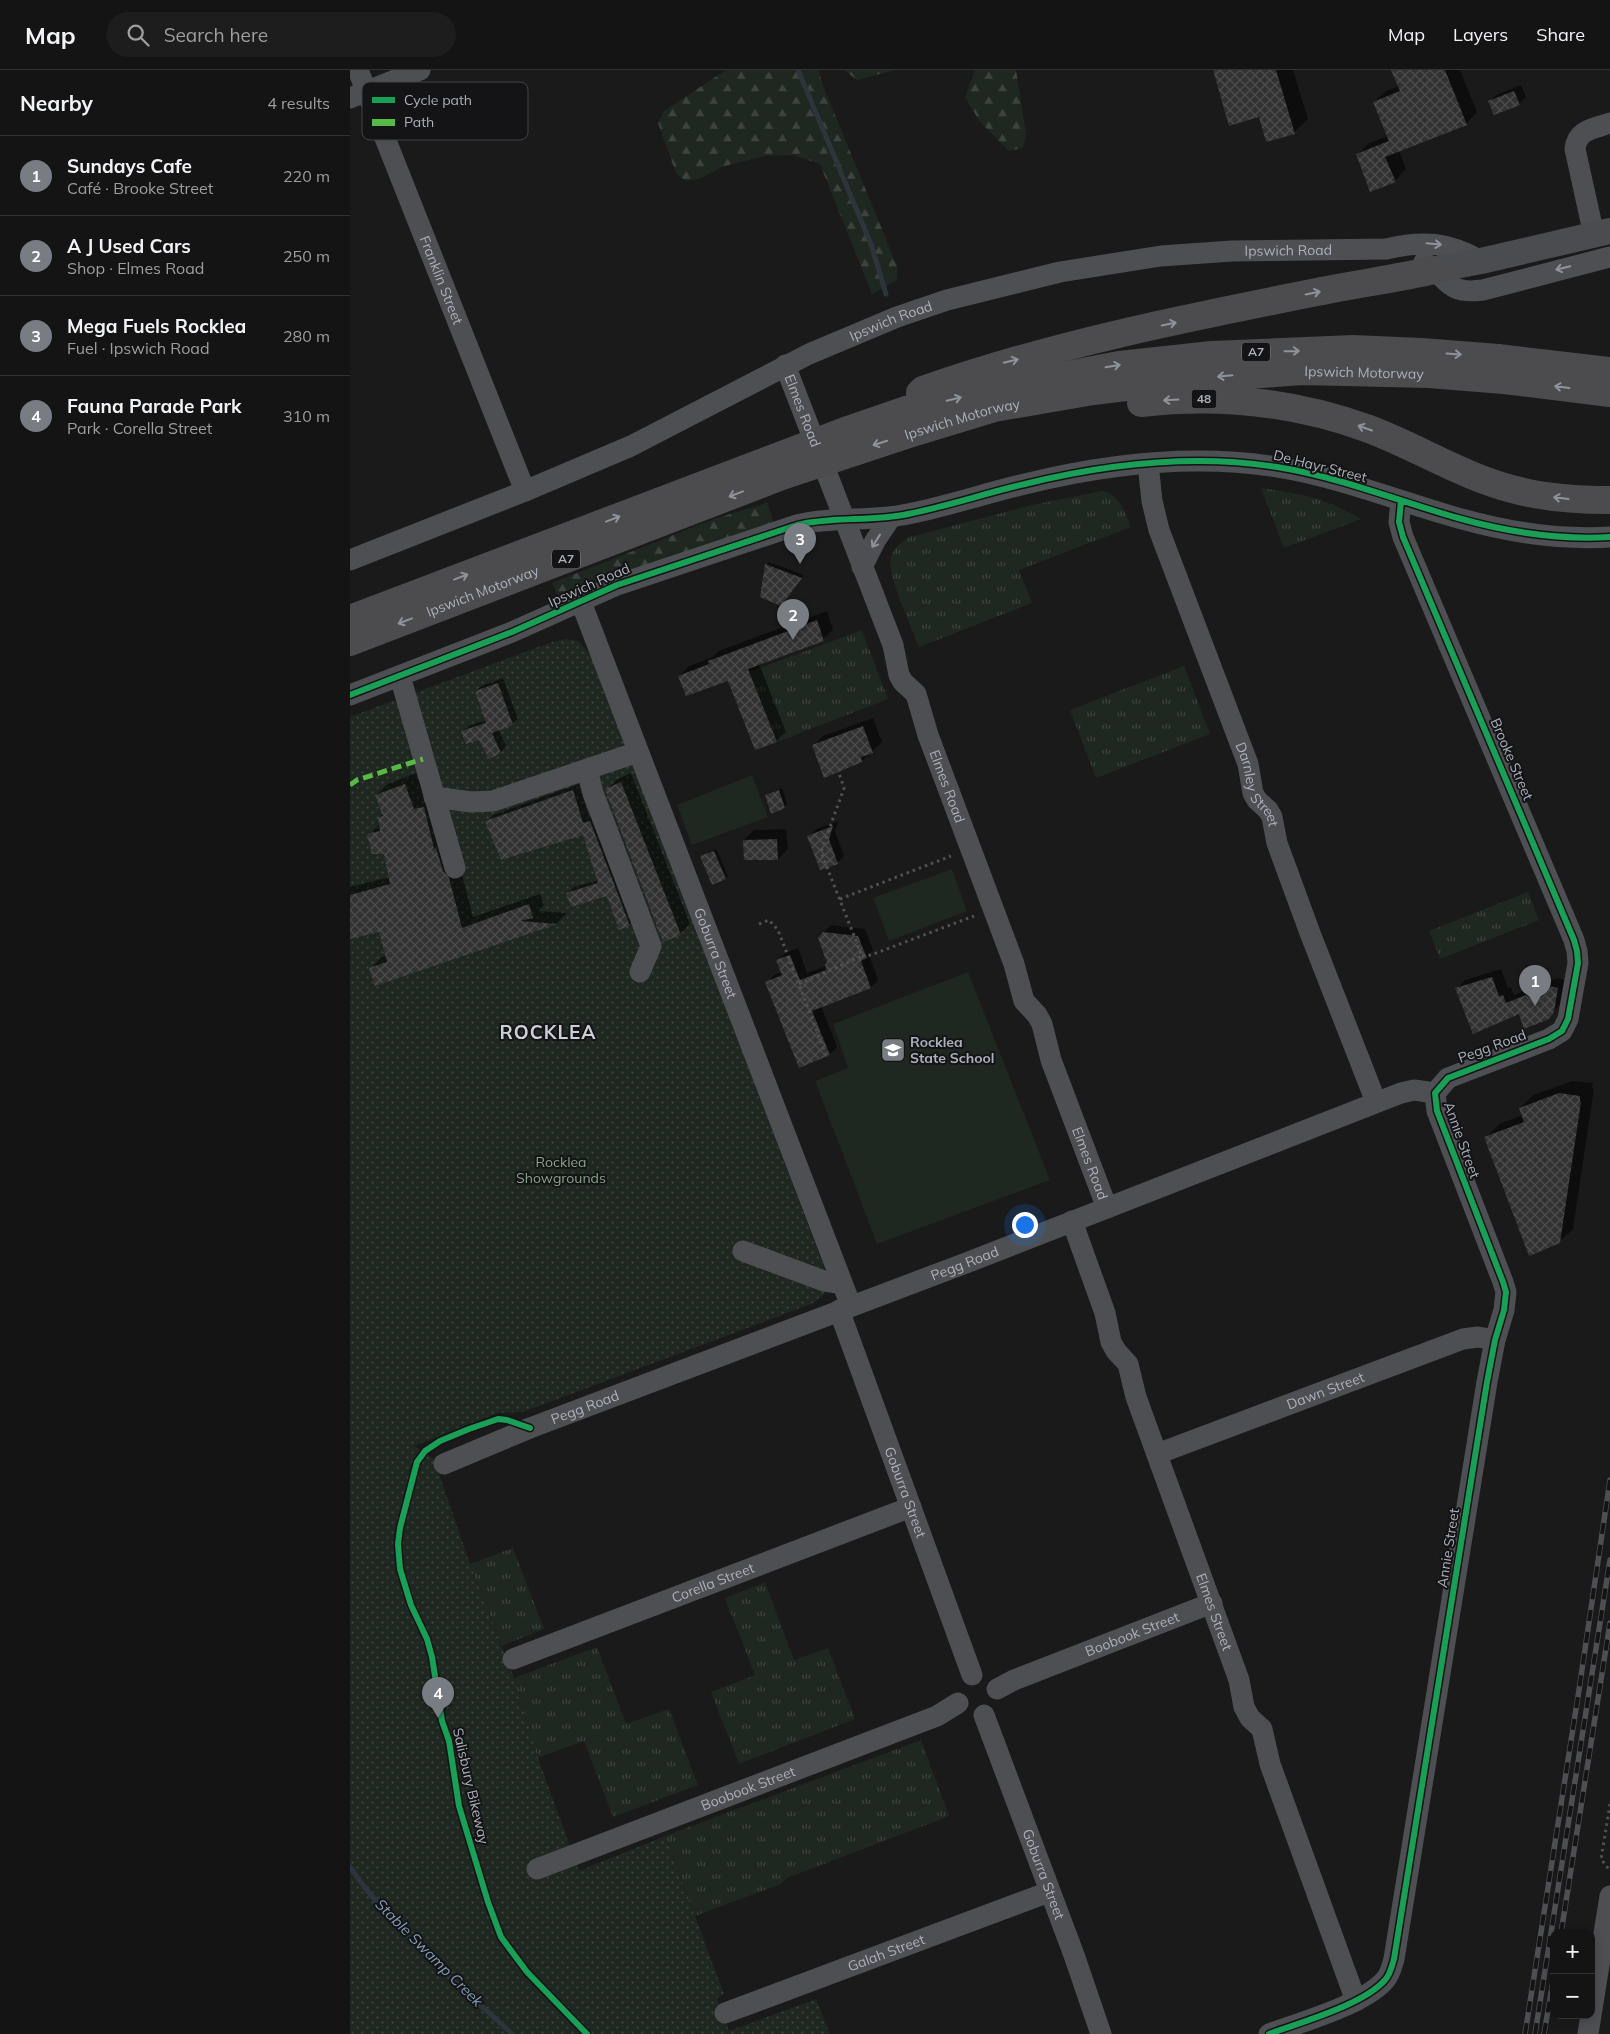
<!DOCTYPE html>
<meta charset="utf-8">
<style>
:root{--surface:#141414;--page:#1d1d1d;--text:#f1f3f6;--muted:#9d9ea0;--line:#333334;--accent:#787c83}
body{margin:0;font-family:Mulish,sans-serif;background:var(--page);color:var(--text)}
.controls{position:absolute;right:15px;bottom:15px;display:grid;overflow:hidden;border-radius:10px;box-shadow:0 2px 8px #0003}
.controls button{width:45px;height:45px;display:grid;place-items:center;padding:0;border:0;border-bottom:1px solid var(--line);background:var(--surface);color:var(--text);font:25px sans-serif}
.you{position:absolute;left:674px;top:1154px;width:18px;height:18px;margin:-12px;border:4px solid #fff;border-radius:50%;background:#1a73e8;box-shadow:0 0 0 8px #1a73e833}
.badge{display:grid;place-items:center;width:32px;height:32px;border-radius:50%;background:var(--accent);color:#fff;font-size:16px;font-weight:700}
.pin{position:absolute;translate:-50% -41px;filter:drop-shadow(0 1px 2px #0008)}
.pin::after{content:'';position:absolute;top:26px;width:18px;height:15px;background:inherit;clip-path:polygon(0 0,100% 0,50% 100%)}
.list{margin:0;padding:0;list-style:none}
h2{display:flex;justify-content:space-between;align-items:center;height:65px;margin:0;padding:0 20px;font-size:21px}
h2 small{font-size:16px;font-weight:400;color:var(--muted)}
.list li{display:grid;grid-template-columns:32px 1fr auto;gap:15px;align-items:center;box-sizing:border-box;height:80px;padding:0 20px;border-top:1px solid var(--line)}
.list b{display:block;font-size:19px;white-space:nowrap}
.list p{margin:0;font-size:16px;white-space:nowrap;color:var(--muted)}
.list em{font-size:16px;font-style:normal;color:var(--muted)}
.icon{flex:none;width:28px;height:28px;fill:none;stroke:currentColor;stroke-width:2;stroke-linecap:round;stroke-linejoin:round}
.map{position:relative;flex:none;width:1260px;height:1964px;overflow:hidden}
header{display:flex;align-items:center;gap:30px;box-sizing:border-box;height:70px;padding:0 25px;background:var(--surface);border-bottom:1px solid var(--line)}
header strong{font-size:24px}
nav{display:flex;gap:28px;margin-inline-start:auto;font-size:18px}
.search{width:350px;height:45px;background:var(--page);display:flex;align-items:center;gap:12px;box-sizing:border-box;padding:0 18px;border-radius:28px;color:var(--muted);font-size:19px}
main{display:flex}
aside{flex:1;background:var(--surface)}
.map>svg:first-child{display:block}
.grass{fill:url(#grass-tufts)}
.forest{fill:url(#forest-firs)}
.park{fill:url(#park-dots)}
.pitch{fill:#1f2721}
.shadow{fill:#0007}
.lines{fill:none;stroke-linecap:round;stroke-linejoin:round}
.stream{stroke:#2c353c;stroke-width:5}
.building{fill:url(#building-cross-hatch)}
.path{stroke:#505155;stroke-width:3;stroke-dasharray:2.5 4;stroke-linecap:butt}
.minor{stroke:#4e4f53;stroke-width:21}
.major{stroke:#4b4c4f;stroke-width:26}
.highway{stroke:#4c4c4f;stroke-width:28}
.rail-casing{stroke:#4e4f52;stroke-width:5.5}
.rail{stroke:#141416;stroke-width:4;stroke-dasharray:11;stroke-linecap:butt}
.quiet{stroke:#58b947;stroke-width:5;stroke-dasharray:10 5;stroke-linecap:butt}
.cycleway-casing{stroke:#141416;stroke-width:9}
.cycleway{stroke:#1a9f57;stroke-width:6}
.oneway{stroke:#8f939c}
.oneway2{stroke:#8e929b}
.labels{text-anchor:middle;stroke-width:4;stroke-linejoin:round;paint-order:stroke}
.shield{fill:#141416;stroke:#7e818a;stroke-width:1}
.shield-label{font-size:12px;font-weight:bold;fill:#abb0bb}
.street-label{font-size:14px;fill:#abb0bb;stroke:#141416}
.poi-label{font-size:14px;font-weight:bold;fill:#abb0bb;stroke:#141416;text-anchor:start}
.park-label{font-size:14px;fill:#82a585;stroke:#141416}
.water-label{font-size:15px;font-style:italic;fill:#829db5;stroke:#141416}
.district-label{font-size:19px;font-weight:bold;letter-spacing:1px;fill:#cccfd7;stroke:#141416}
.key{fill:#141416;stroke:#414348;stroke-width:1}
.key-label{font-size:14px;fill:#abb0bb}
</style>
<header>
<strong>Map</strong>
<div class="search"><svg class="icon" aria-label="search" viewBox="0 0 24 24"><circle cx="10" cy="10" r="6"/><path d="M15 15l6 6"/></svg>Search here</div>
<nav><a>Map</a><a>Layers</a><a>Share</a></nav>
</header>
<main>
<aside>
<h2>Nearby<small>4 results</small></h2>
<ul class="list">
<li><span class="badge">1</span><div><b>Sundays Cafe</b><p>Café · Brooke Street</p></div><em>220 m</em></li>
<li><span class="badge">2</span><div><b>A J Used Cars</b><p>Shop · Elmes Road</p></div><em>250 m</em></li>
<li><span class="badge">3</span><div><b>Mega Fuels Rocklea</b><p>Fuel · Ipswich Road</p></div><em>280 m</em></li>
<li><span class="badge">4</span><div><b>Fauna Parade Park</b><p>Park · Corella Street</p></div><em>310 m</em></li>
</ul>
</aside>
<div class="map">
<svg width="1260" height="1964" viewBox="0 0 1260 1964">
<defs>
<pattern id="grass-tufts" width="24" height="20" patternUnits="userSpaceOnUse" patternTransform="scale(1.25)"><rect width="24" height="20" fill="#1f2721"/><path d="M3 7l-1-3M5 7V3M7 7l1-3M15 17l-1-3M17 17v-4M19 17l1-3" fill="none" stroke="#3d443f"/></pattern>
<pattern id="forest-firs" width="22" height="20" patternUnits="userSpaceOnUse" patternTransform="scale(1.25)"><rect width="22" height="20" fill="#1f2721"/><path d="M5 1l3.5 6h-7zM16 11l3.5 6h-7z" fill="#3d443f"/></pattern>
<pattern id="park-dots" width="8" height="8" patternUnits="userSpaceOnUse" patternTransform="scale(1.25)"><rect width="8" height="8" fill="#1f2721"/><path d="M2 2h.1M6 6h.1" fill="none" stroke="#3d443f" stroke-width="1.8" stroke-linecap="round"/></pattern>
<pattern id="building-cross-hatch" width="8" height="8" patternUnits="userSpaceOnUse" patternTransform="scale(1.25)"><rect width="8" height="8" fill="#323232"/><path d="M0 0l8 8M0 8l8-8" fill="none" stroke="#4d4d4e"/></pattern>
</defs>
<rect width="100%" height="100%" fill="#1a1a1a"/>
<path class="grass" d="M911,418c40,6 65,10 100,31l-77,29z
M752,421c19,3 22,21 29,36l-112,43 13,33 -113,44c-6,-17 -34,-75 -28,-91 3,-9 12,-15 19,-19l122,-32z
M512,560l26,69 -111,43 -28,-70z
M834,596l26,68 -114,44 -26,-68z
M1178,822l11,28 -99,39 -11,-28z
M163,1478l31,81 -42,17 -32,-82z
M415,1512l29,78 34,-12 27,71 -116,45 -28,-72 44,-17 -30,-77z
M247,1577l29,77 43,-15 29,76 -85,32 -29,-76 -47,17 -23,-80z
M571,1670l28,76 -162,62 -6,6 -86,32 -30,-80z"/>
<path class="forest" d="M376,0h93l3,13 75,183v14l-25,14 -52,-130 -27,-9 -27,1 -42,10 -25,13 -14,2 -9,-8 -18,-50 6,-12z
M494,0h51l-38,10z
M625,0h41l10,64 -3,14 -14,3 -29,-29 -15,-25z
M417,433l7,20 -214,77 -8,-17 162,-64z"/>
<path class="park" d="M216,569l12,2 15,17 234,617c0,16 -1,21 -16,29l-288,108 -25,1 -84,33 20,13 36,105 44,114 24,80 41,113 86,-35 59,158 -7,4 12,33 87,-32 14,35h-480v-1317l202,-75z"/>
<path class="pitch" d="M402,705l16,42 -76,28 -15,-40z
M602,799l15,42 -78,30 -16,-43z
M618,902l82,208 -173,64 -62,-163 33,-13 -15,-44z"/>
<path class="shadow" d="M864,0h79l15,49 -14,13 -34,-16z
M1043,0h67l17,42 -11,12 -67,26 7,19 -11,12 -38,-26 12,-12 19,-7 -14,-34 12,-11 13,-5z
M1171,15l5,12 -7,7 -29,-3 6,-6z
M419,492l35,13 -21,27 -16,-37z
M477,541l6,19 -10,9 -64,25 27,68 -10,9 -47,-62 -50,-3 10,-10 24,-9 6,-6z
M153,608l15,41 -6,5 -14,5 8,17 -5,6 -12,5 -9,-19 -17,-7 5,-5 18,-6 -10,-29 5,-5z
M523,648l9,24 -20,19 -48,-15 9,-10z
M66,703l10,25 34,69 13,50 67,-23 4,11 -6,6 29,2 -10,10 -181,62 -5,-17 11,-11 5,-2 -7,-24 -30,7v-51l40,-10 -5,-25 -16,-17 11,-12 -1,-5 4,-5 -7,-18 12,-11z
M281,703l59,151 -10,10 -74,-144 10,-10z
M229,714l10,33 7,-2 40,103 -7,7 -21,-30 -40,-2 6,-6 24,-7 -14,-46 -97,-12 6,-7z
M432,718l5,16 -3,3 -18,-12z
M489,751l-4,10 9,25 -7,7 -28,-27 7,-7z
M436,759l2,20 -10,10h-33l-1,-19 10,-10z
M366,779l12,27 -2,2 -24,-22z
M481,855l34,4 8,21 -4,5 9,25 -7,7 -50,19 16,41 -7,7 -64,-71 8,-8 8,-3 -4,-11 7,-8 13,-5 9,25 19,-7 2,-4 -4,-30z
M1151,899l7,19 3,-1 3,8 44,-17 8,2 -4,23 -14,15 -28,-5 -63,-24 8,-9z
M1223,1011l20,2 -1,5 2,1 -21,140 -14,13 -73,-104 13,-14 24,-9 -3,-7 13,-13z"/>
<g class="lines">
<path class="stream" d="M448,0l73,174 15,50
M0,1797c41,61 108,117 162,167"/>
</g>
<path class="building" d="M863,0h63l19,64 -29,8 -7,-25 -30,9z
M1041,0h54l22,55 -82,32 11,25 -26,10 -14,-38 33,-13 -16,-39 27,-11z
M1164,21l6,14 -26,10 -6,-14z
M415,494l37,14 -21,28 -21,-9z
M467,550l7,21 -76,28 29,73 -22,8 -27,-69 -42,15 -8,-20 31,-12 -1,-3z
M148,613l15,42 -21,8 9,20 -12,6 -10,-19 -13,4 -5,-13 25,-8 -11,-32z
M513,656l10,27 -12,4 1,5 -38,16 -12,-33z
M271,712l60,153 -18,7 -58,-153z
M55,714l9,25 10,-2 10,42 2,-1 7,23 6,7 13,50 67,-24 4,14 -13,3 37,3 -182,62 -6,-18 18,-6 -8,-30 -29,7v-44l40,-11 -6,-30h-12l-5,-20 13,-3 -2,-14 5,-1 -8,-21z
M223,720l10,33 7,-2 40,105 -11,4 -12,-34 -36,11 -5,-14 32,-10 -15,-48 -82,25 -16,-39z
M429,720l6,18 -14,6 -6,-19z
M483,756l-4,13 9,25 -18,6 -13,-34z
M427,769l1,21h-34l-1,-20z
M364,781l12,28 -14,6 -12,-29z
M473,862l35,4 9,22 -6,3 10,27 -59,23 18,44 -31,13 -34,-86 17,-7 -6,-15 14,-5 10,25 26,-10 -1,-6 2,-1 -9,-25z
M1142,907l7,19 4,-1 3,8 43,-17 9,2 -4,24 -5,7 -25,10 -5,-15 -46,20 -18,-46z
M1209,1023l21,3v5l1,1 -21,141 -31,13 -45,-119 40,-15 -5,-14z"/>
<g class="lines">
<path class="path" d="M490,829l111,-43
M409,854l10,-4 9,10 48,125
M512,886l9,-1 103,-39
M449,914l63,-28 -41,-104 23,-64 -5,-15
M1260,1734l-9,55 9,12"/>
<g class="minor">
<path id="s1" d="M8,0l167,421"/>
<path d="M0,28l70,-28"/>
<path d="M1244,165l-19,-86c2,-20 19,-20 35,-26"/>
<path d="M1074,192c26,17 22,33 59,28l127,-33"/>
<path id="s2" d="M435,295l108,280 6,30 4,7 13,12 12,41 86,229 10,37 13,14 5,9 9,36 56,148"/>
<path id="s3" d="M798,394l4,37 7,29 89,234 5,29 4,7 11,10 4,7 5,26 33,90 66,169"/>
<path id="s4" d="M0,490l175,-69 106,-45 178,-92 88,-37 50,-17 113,-28 101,-16 71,-5 154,-2c37,-9 62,-7 95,12"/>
<path d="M512,497l13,-26 16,-24"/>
<path id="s5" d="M231,532l270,704"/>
<path d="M50,606l55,192"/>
<path d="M0,625l162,-63 105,-47 180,-60c36,-9 75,-3 111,-11 40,-8 78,-21 117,-30 81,-20 170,-30 252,-17 62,10 121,34 181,51 49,14 101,22 152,19"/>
<path d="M237,699l6,24 58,153 -11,26"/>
<path d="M84,727l37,5 22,-1 145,-49"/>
<path id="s6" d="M722,1151l33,92 6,29 5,9 12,13 8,33 103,283 5,27 6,11 12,11 8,35 86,237"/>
<path d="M393,1181l81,30 18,3"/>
<path id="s7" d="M489,1240l133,365"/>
<path id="s8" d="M807,1384l306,-115 15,-2 17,3"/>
<path id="s9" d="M94,1394l86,-36 436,-165 435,-170 13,-3 21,3"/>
<path id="s10" d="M163,1589l398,-152"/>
<path id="s11" d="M647,1619l17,-9 198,-77"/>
<path id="s12" d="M634,1645l90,240 27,79"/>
<path id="s13" d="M187,1799l400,-153 21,-13"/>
<path id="s14" d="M375,1943l324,-121"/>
<path d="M919,1964c32,-12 94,-29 116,-54 5,-5 7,-14 9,-21l93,-577 8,-42 9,-30 2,-18 -3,-10 -66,-171 -2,-18 13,-15 101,-39 13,-8 6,-12 10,-56 -1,-12 -3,-11 -171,-403 -4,-15 2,-21"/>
<path d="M1238,1964l22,-138"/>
</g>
<path class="major" d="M1084,200l47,-9 129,-30"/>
<g class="highway">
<path d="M570,323l3,-3c130,-46 268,-73 404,-100 36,-7 72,-12 107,-20"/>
<path d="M791,333c78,-9 154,-1 228,26 48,18 93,47 143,60 32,9 65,11 98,11"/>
<path d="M0,549l495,-188 61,-21 95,-22 118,-23 93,-10 141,-6 68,3 77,6 112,13"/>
<path id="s15" d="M0,572l432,-166 133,-44 79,-24 99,-17 90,-11 119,-9 127,3 75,6 106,13"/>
</g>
<defs>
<path id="rail" d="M1211,1863l49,-310
M1175,1964l54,-344 31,-210
M1185,1964l75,-474
M1194,1964l10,-59"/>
</defs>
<use href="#rail" class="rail-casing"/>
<use href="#rail" class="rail"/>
<path class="quiet" d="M0,715l7,-5 66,-21"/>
<defs>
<path id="cycleway" d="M0,625l162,-63 105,-47 180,-60c36,-9 75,-3 111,-11 40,-8 78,-21 117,-30 81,-20 170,-30 252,-17 62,10 121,34 181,51 49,14 101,22 152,19
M180,1358l-23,-8 -9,-1 -29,10 -29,12 -15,10 -8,11 -17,66 -2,16 2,25 11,36 16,34 5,18 10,64 7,20 10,65 29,96 13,35 26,35 60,62
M919,1964c32,-12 94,-29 116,-54 5,-5 7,-14 9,-21l93,-577 8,-42 9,-30 2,-18 -3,-10 -66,-171 -2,-18 13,-15 101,-39 13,-8 6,-12 10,-56 -1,-12 -3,-11 -171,-403 -4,-15 2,-21"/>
</defs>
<use href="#cycleway" class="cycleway-casing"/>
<use href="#cycleway" class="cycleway"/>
</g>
<defs><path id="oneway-shaft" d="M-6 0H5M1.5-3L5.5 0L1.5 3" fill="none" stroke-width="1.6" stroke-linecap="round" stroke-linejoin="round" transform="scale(1.25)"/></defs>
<g class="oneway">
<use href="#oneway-shaft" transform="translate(1084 174) rotate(5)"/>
<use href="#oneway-shaft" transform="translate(1213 198) rotate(166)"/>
<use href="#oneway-shaft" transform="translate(526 471) rotate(122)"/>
</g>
<g class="oneway2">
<use href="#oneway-shaft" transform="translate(963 223) rotate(-12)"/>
<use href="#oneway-shaft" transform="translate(819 254) rotate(-12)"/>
<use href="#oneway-shaft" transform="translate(942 281) rotate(-1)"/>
<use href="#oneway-shaft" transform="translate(1104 284) rotate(4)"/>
<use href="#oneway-shaft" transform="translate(661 291) rotate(-14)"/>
<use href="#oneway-shaft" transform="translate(763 296) rotate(-10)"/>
<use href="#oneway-shaft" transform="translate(875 306) rotate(175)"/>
<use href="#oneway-shaft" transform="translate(1212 317) rotate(-173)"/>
<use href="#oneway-shaft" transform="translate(604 329) rotate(-13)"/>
<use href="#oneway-shaft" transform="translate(821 330) rotate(177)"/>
<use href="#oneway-shaft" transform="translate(1015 358) rotate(-161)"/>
<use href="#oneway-shaft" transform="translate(530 373) rotate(162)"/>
<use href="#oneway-shaft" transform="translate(386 424) rotate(159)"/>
<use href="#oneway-shaft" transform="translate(1211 428) rotate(-173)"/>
<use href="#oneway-shaft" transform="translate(263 449) rotate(-21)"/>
<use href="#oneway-shaft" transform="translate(111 507) rotate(-21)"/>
<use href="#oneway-shaft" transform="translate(55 551) rotate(159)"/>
</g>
<defs>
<symbol id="school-square" viewBox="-11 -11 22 22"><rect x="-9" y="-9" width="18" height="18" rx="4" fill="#787c83" stroke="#141416"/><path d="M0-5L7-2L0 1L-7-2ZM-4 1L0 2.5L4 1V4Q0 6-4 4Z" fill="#fff"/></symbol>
</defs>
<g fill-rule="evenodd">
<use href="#school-square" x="529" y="966" width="28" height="28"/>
</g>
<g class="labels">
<g class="shield">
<rect x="892" y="272.5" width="28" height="19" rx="4"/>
<rect x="841.5" y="319.5" width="25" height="19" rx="4"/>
<rect x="202" y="479.5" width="28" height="19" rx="4"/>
</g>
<g class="shield-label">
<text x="906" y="286">A7</text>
<text x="854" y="333">48</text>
<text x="216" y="493">A7</text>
</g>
<g class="street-label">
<text dy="5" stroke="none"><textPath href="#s4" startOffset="998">Ipswich Road</textPath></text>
<text dy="5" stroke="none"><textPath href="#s1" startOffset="226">Franklin Street</textPath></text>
<text dy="5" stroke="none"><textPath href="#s4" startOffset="592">Ipswich Road</textPath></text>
<text dy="5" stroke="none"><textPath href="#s15" startOffset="1058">Ipswich Motorway</textPath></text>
<text dy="5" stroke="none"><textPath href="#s2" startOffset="49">Elmes Road</textPath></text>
<text dy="5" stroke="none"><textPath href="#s15" startOffset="652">Ipswich Motorway</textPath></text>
<text transform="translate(970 396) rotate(14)" y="5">De Hayr Street</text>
<text transform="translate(239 515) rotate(-24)" y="5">Ipswich Road</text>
<text dy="5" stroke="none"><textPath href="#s15" startOffset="142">Ipswich Motorway</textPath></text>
<text transform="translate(1162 689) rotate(67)" y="5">Brooke Street</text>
<text dy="5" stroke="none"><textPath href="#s3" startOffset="341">Darnley Street</textPath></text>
<text dy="5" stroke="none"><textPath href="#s2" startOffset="454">Elmes Road</textPath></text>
<text dy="5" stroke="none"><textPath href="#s5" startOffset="376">Goburra Street</textPath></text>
<text transform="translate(1142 976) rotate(-20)" y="5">Pegg Road</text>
<text transform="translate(1112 1070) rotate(70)" y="5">Annie Street</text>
<text dy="5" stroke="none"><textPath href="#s2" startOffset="859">Elmes Road</textPath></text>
<text dy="5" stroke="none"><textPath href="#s9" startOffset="558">Pegg Road</textPath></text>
<text dy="5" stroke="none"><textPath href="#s8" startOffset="180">Dawn Street</textPath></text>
<text dy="5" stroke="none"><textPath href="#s9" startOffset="152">Pegg Road</textPath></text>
<text dy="5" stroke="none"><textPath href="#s7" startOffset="194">Goburra Street</textPath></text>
<text transform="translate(1098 1478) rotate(-81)" y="5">Annie Street</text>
<text dy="5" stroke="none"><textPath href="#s10" startOffset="214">Corella Street</textPath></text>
<text dy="5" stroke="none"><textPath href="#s6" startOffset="418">Elmes Street</textPath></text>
<text dy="5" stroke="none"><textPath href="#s11" startOffset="146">Boobook Street</textPath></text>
<text transform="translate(121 1716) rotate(77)" y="5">Salisbury Bikeway</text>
<text dy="5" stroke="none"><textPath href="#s13" startOffset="226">Boobook Street</textPath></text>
<text dy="5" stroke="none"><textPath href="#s12" startOffset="170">Goburra Street</textPath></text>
<text dy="5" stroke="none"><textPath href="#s14" startOffset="172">Galah Street</textPath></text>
</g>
<g class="poi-label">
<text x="560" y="977">Rocklea<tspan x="560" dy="16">State School</tspan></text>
</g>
<g class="park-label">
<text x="211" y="1097">Rocklea<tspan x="211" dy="16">Showgrounds</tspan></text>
</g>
<g class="water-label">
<text transform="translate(79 1883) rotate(45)" y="5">Stable Swamp Creek</text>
</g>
<g class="district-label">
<text x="198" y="969">ROCKLEA</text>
</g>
</g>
<rect x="12" y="12" width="166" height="58" rx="8" class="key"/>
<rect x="22" y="27" width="23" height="6" fill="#1a9f57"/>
<rect x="22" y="49" width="23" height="7" fill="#58b947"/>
<g class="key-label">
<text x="54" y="35">Cycle path</text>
<text x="54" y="57">Path</text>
</g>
</svg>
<div class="controls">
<button>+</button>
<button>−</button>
</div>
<div class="you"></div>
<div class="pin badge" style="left:1185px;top:936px">1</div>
<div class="pin badge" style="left:443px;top:570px">2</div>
<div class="pin badge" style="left:450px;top:494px">3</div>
<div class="pin badge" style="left:88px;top:1648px">4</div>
</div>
</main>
